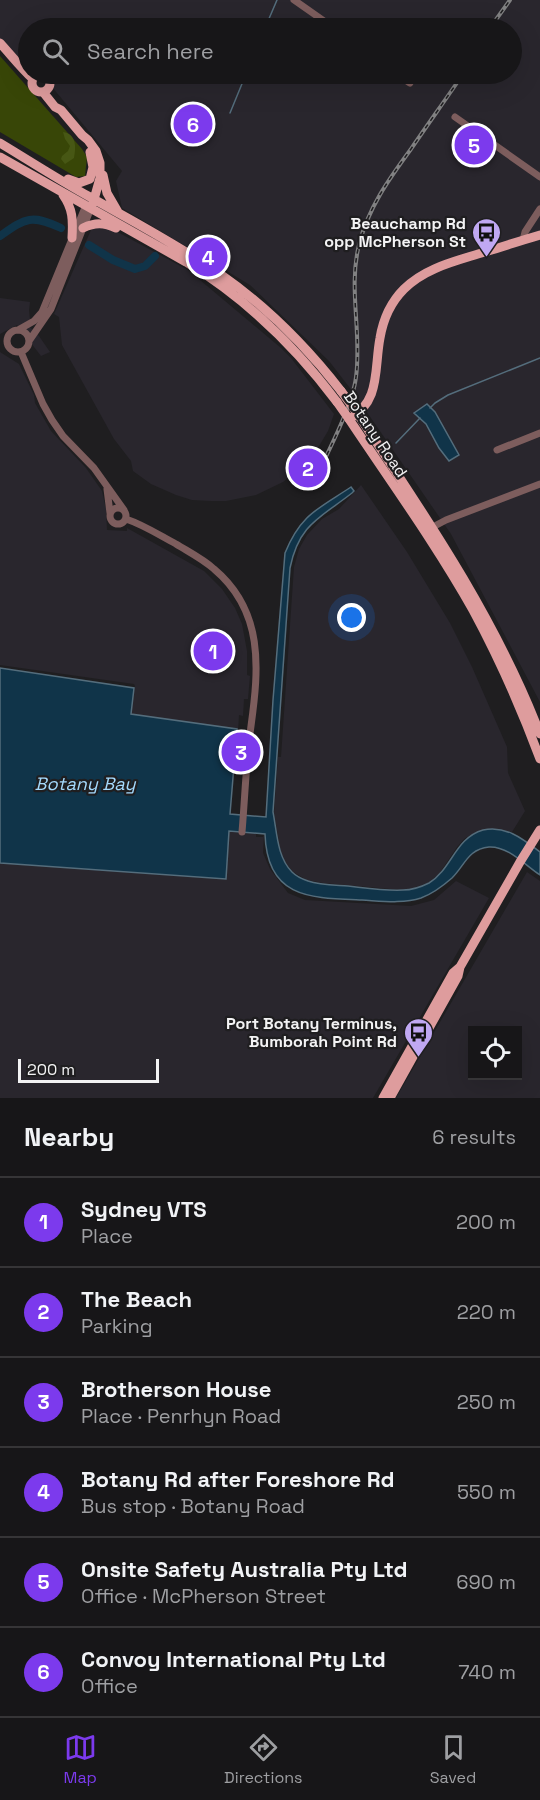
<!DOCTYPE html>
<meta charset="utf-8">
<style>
:root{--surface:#171618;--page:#201f21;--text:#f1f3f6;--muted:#9e9fa2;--line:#363537;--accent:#7c3aed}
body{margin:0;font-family:"Space Grotesk",sans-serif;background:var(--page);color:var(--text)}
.controls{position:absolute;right:18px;bottom:18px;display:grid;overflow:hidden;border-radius:0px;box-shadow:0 6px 24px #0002}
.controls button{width:54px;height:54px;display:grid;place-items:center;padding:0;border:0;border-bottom:2px solid var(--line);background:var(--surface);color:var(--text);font:30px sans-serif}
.scale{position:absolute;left:18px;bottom:15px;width:141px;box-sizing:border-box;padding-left:6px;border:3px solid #f3f3f4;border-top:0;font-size:16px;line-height:21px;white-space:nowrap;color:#f3f3f4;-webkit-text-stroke:4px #1f1e20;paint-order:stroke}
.you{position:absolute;left:352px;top:618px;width:21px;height:21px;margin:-15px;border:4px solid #fff;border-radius:50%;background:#1a73e8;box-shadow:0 0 0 9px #1a73e833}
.badge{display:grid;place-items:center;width:39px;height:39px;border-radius:50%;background:var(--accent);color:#fff;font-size:20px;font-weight:700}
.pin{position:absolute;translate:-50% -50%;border:3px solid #fff;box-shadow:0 2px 6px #0006}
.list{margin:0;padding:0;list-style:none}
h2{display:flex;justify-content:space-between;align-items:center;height:78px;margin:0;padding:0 24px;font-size:26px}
h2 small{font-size:20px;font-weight:400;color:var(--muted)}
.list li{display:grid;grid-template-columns:39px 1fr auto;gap:18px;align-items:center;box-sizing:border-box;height:90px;padding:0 24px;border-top:2px solid var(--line)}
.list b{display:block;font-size:22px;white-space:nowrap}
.list p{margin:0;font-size:20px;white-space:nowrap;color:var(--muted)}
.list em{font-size:20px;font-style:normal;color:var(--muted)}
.icon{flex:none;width:33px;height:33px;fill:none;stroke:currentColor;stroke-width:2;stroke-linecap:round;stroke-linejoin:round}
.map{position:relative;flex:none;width:540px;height:1098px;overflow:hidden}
.search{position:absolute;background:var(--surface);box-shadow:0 6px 24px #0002;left:18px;right:18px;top:18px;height:66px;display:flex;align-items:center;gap:15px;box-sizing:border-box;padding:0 21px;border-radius:33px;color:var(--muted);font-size:22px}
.sheet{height:618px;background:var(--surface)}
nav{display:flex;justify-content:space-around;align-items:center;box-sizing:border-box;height:84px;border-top:2px solid var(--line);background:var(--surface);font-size:16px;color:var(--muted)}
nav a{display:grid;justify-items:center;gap:3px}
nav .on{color:var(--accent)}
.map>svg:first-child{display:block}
.built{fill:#29262d;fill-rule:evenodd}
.green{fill:#384607}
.forest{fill:#475714}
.water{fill:#103449;stroke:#546d7c;stroke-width:1.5}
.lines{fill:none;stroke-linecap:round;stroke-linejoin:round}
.stream{stroke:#546d7c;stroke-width:1.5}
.river{stroke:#103449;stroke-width:8}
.minor{stroke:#7d5d5d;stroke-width:7}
.major{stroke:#de9c9d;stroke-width:9}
.rail-casing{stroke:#818182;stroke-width:4}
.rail{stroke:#1f1e20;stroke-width:1.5;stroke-dasharray:4.5;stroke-linecap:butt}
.major-bridge{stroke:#de9c9d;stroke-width:9}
.labels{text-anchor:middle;stroke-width:4.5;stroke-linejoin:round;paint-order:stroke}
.poi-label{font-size:16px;font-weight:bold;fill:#f3f3f4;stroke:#1f1e20;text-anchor:end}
.street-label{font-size:16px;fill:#f3f3f4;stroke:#1f1e20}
.water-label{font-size:18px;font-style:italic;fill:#a4d9fc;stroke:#1f1e20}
</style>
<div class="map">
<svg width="540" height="1098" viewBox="0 0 540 1098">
<rect width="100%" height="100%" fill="#1f1e20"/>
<path class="built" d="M0,0h540v702l-89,-168 -98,-142 -24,-31 -79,-76 -128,-77 -6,-27 6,-10 -70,-84 1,-8 -5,-5h464v-46h-484v39l-12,-7 -16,-17z
M95,227l15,1 78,42 93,78 10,10 43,56 -6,17 -9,15 -16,20 -20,16 -27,13 -30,6h-15l-19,-1 -16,-5 -25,-11 -18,-13 -2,-10 -17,-22 -52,-94 -3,-28 -5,-3 37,-84z
M0,298l30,4 -1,8 1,10 -4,3 13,13 11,16 -9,4 -24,-31 -17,9z
M0,352l19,12 15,31 1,8 16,28 35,37 16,23 4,18 1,21 20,1v-3l77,43 18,18 13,19 7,16 5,27v24l3,1 -2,23h-4l-1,17 -4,-1 -1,16 -108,-16 5,-29 -1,-2 -134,-19z
M361,485l46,67 43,71 22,44 35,80 1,26 17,38 -13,21 -19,-3 -15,2 -14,8 -7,8 -18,27 -11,9 -13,5 -14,2 -78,-7 -16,-3 -14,-8 -9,-11 -4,-13 -6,-35 4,-56h3l13,-190 5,-18 8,-14 15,-16 17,-10z
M229,831l27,2v4h7l1,-3 -1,19 7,16 18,24 17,7 106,6 23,-6 22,-19 33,17 -116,200h-373v-235l226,16z
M527,872l13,9v217h-144zM472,1030h46v46h-46z"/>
<path class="green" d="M0,56l82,93 5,8 -2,19 -9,1 -76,-45z"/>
<path class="forest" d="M63,132c14,2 13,16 11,26l-9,6 -4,-5 1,-3 6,-5 2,-5 -5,-7z"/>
<path class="water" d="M427,404l8,8 24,43 -10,6 -10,-13 -13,-24 -12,-11z
M351,487l3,4 -2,2c-32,25 -53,31 -62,75l-17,244c4,20 4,45 19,60 4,4 10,7 16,9 12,4 27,4 40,5 18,2 37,5 55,4 9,0 18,-3 26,-7 23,-14 26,-45 54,-53 23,-5 40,9 57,22v23c-15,-10 -32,-29 -51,-28 -21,2 -24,18 -37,31 -8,7 -20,16 -31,20 -18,6 -40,3 -59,2 -51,-2 -95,-1 -97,-66l-36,-3 -3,48 -226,-16v-195l134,20 -3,26 106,15 -7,85 36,3 7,-117 12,-147c16,-39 33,-44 66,-66z"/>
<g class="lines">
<path class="stream" d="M265,28l12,-28
M230,113l16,-39
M430,408l5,-5 13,-8 92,-37
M396,443l24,-25"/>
<path class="river" d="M0,236c26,-18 31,-22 61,-8
M89,245l24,15 22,9 10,-3 10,-10"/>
<path class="minor" d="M294,0l40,28
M397,74l13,9
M455,117l85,60
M523,240l2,-8 15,-23
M7 341a11 11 0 1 1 22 0a11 11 0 1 1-22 0Z
M18,330l16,-9 8,-9 44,-107
M29,341l22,-32 40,-101
M21,352l22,52 9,16 11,16 31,32 30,42
M497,450l43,-17
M107,489l3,24
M110 516a8 8 0 1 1 16 0a8 8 0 1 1-16 0Z
M126,519c18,6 33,16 50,25 13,8 27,15 38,25 50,42 45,99 37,157 -5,35 -6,71 -9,106
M429,529l17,-9 94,-36"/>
<path class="major" d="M0,43c11,12 21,25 33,36
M32 83a9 9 0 1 1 18 0a9 9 0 1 1-18 0Z
M43,92l12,15 6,3 21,25 6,5 8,11 4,12v15l-7,25
M0,143c30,18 59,37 90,54 44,25 88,48 130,77 46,32 86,72 121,117
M0,157l186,105c59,36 109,84 151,140
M103,175l4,18 11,19
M68,179l11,4 11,-4 3,-12 -3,-15
M63,195c10,14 10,25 9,43
M83,228c13,-6 21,-5 33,0
M540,235c-21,6 -41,13 -62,19 -26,8 -54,15 -74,35 -13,13 -21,31 -24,49 -6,31 1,64 -31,81 42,63 87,125 124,191 26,48 48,98 67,149
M355,410c69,104 140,207 185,324
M383,1098l70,-125 7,-6
M390,1098l68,-122 2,-9 60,-105 20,-32"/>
<defs>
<path id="rail" d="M490,28l20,-28
M319,471c12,-25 34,-68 37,-94 6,-44 -8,-89 3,-132 9,-37 30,-66 52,-96 17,-25 35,-50 52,-75"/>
</defs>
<use href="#rail" class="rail-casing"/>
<use href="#rail" class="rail"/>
<path class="major-bridge" d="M341,391l14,19
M337,402l12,17"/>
</g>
<defs>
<symbol id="bus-pin" viewBox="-11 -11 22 30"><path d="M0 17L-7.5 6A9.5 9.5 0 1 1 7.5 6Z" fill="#c0a8f3" stroke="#1f1e20"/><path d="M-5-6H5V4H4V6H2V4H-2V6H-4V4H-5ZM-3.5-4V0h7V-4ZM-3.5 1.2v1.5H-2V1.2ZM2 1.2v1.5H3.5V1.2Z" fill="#111"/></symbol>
</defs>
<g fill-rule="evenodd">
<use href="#bus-pin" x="470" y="216" width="33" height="45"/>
<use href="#bus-pin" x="402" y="1016" width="33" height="45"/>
</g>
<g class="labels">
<g class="poi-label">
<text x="466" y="229">Beauchamp Rd<tspan x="466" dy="18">opp McPherson St</tspan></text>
<text x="397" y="1029">Port Botany Terminus,<tspan x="397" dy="18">Bumborah Point Rd</tspan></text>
</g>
<g class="street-label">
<text transform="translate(376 434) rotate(56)" y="6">Botany Road</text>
</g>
<g class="water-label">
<text x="85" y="790">Botany Bay</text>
</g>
</g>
</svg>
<div class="controls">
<button><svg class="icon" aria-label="locate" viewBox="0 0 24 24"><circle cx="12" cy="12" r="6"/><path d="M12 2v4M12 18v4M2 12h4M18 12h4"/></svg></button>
</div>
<div class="scale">200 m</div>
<div class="you"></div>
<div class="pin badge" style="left:213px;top:651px">1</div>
<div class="pin badge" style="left:308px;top:468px">2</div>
<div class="pin badge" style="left:241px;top:752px">3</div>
<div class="pin badge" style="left:208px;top:257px">4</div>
<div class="pin badge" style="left:474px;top:145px">5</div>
<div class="pin badge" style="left:193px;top:124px">6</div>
<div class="search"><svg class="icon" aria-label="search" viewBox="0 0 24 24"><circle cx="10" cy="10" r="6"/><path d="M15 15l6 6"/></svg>Search here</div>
</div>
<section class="sheet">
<h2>Nearby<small>6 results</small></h2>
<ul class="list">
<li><span class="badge">1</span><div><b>Sydney VTS</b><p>Place</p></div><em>200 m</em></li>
<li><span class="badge">2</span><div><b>The Beach</b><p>Parking</p></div><em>220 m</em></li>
<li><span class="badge">3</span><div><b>Brotherson House</b><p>Place · Penrhyn Road</p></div><em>250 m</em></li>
<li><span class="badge">4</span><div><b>Botany Rd after Foreshore Rd</b><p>Bus stop · Botany Road</p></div><em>550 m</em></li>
<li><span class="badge">5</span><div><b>Onsite Safety Australia Pty Ltd</b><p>Office · McPherson Street</p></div><em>690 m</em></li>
<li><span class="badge">6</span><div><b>Convoy International Pty Ltd</b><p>Office</p></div><em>740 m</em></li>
</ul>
</section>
<nav>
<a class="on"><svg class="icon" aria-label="map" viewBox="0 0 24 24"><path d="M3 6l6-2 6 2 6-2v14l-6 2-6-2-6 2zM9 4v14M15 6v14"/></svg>Map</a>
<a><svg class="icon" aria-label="directions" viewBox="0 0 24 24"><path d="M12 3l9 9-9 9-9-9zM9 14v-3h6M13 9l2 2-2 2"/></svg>Directions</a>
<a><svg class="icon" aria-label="saved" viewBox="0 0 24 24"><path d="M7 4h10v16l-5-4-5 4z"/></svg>Saved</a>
</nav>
